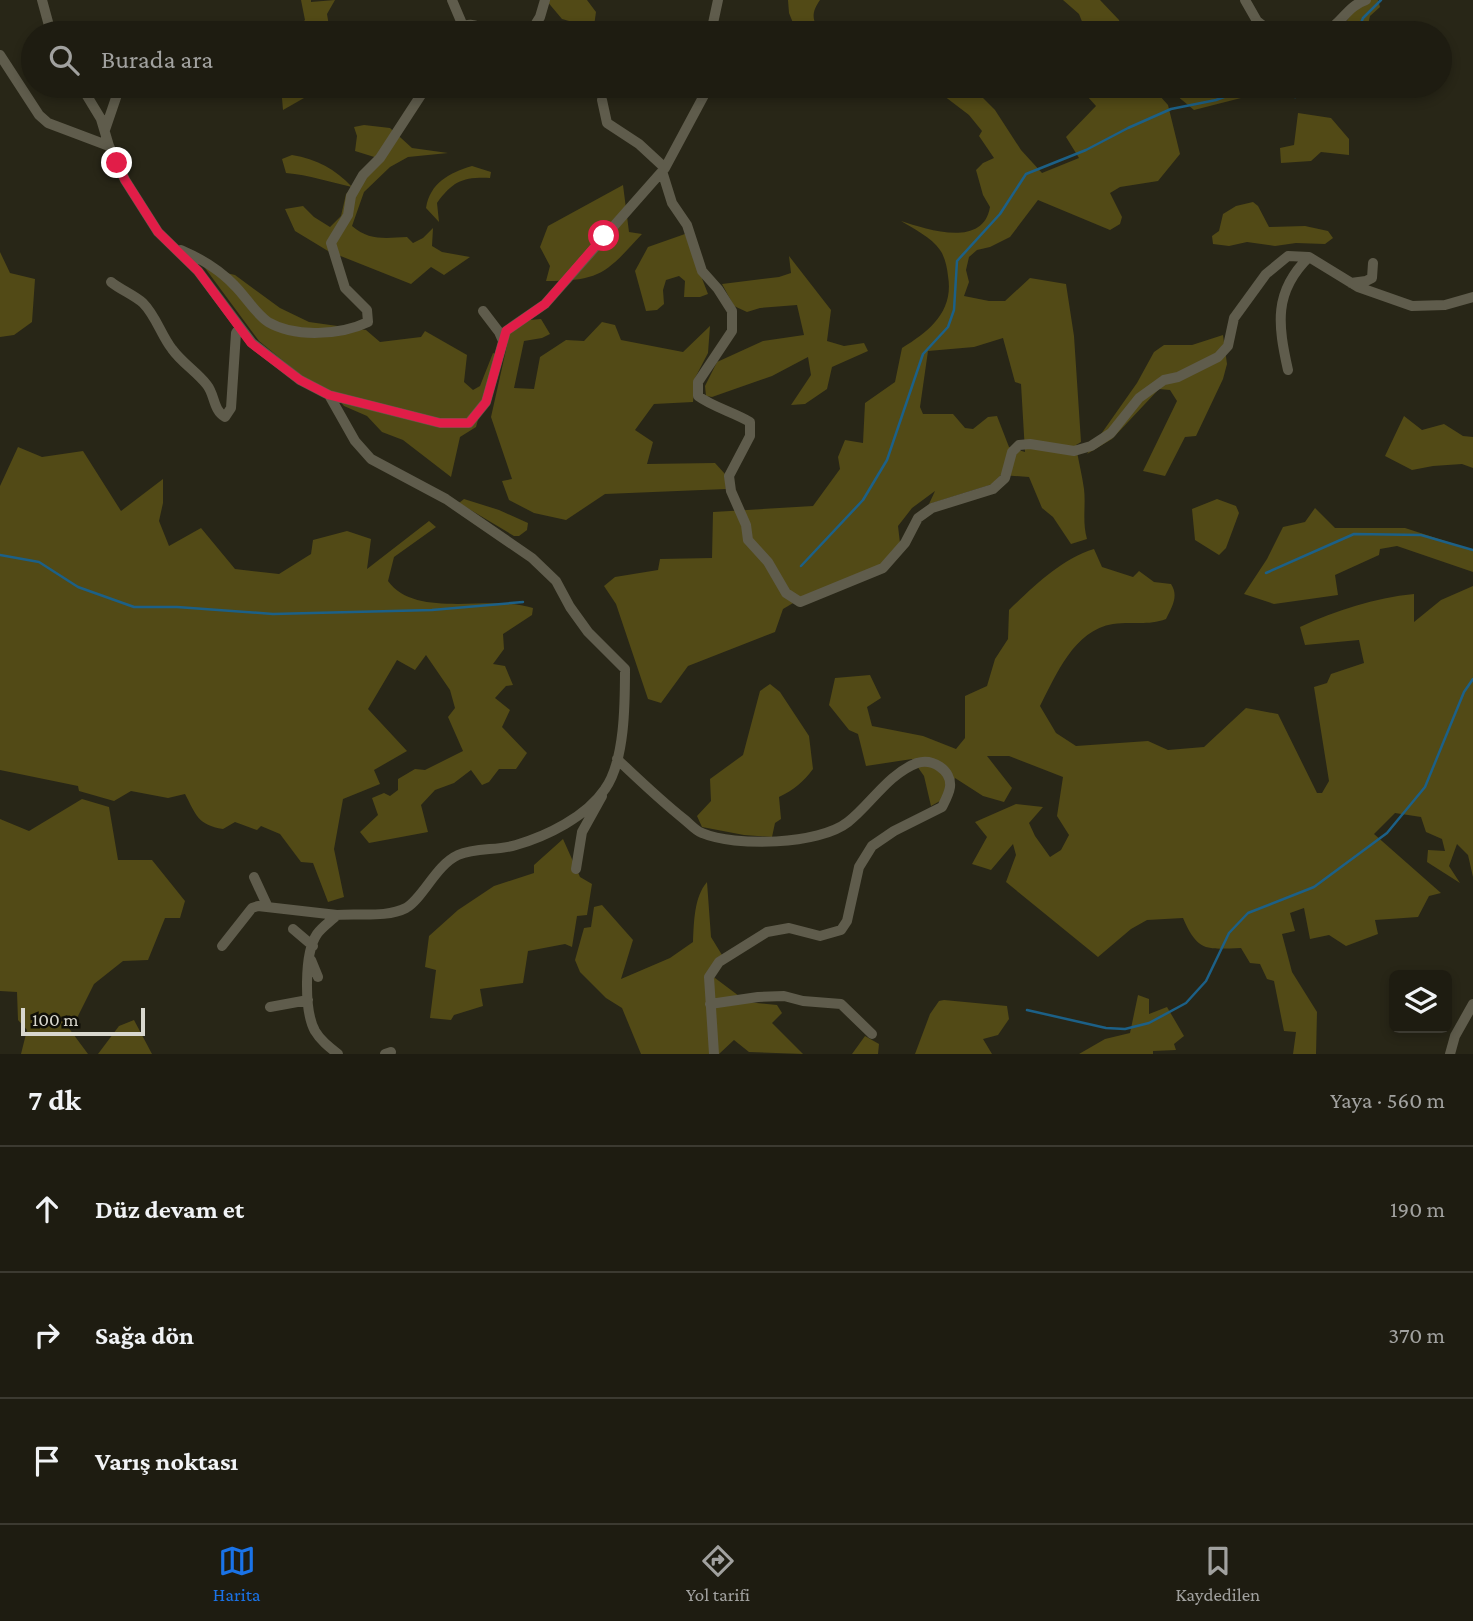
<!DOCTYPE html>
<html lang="tr">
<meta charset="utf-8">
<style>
:root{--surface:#1e1c11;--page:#26251a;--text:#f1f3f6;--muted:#a1a19f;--line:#3c3a31;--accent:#1a73e8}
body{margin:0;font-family:"Crimson Pro",serif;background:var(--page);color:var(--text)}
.controls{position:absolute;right:21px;bottom:21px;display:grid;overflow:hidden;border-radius:10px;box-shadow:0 4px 10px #0003}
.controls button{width:63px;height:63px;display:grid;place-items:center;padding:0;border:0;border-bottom:2px solid var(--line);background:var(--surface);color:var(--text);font:35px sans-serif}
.scale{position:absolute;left:21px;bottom:18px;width:124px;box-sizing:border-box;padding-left:7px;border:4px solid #d8d7ce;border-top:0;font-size:19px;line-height:24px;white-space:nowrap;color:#d8d7ce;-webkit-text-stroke:5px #100f08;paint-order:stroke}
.stop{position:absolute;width:21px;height:21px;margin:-16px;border:5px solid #e11d48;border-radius:50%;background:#fff}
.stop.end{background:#e11d48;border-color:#fff;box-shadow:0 2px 7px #0008}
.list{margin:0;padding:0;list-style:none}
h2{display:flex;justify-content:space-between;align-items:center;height:91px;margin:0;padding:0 28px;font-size:30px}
h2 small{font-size:23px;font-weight:400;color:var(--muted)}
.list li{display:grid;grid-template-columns:46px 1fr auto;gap:21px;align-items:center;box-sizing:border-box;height:126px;padding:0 28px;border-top:2px solid var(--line)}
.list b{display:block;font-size:26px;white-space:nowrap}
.list em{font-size:23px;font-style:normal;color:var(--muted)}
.icon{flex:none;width:38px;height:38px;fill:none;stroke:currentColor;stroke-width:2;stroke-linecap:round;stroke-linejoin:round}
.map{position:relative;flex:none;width:1473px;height:1054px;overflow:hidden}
.search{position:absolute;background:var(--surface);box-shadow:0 4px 10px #0003;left:21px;right:21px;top:21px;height:77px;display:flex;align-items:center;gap:18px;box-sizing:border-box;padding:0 24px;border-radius:38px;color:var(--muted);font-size:26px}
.sheet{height:469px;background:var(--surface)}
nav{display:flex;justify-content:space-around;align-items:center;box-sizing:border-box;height:98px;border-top:2px solid var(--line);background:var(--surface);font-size:19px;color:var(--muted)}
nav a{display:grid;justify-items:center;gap:4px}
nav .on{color:var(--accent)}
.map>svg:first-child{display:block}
.green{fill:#524a16;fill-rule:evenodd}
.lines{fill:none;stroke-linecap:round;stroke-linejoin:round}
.stream{stroke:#1c6087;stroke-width:2.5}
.minor{stroke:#5f5c4c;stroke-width:10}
.route{stroke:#e11d48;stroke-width:9}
</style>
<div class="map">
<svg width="1473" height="1054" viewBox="0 0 1473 1054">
<rect width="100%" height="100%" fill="#282617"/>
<path class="green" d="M301,0h10v2l24,-2 -8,14 3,18 -37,1 12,-13z
M546,0h41l9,12 -3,21h-13l-4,-10 -14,-4z
M788,0h32c-9,13 -8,19 0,33h-23l-8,-20z
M1063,0h37l19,20 4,13h-44l4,-9 -4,-10z
M1366,0h12l2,7 -10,9 -4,17h-18l-4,-5c4,-13 13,-20 22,-28z
M281,86h56l5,1 -24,3 -35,20z
M931,86h19l1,4 13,-3 13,5 18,18 26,40 21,23 37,-15 -13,-21 30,-31 -18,-20h73l17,19 12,49 -22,27 -38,6 -10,6 12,24 -2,7 -10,6 -72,-30 -28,37 -20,10 -13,3 -8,7 -3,13 3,12 -5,14 25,5h16l25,-23 36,6 8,52 7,106 -5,3c2,15 6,29 8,44 2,16 -2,33 3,50l-16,5 -18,-27 -11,-9 -13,-31 -28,-2 -8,9 -64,20 6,-13 -23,17 -14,18 2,17 -16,20 -79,33 -22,13 -8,23 -87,34 -27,37 -13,-4 -32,-95 -12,-18 11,-9 43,-7 2,-11 52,-1 1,-46 100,-6 27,-37 -2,-12 7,-17 18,3 2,-40 30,-21 7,-34c28,-17 52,-37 46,-72 -1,-9 -3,-19 -8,-26 -9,-13 -26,-21 -39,-29 25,8 82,28 89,-14l-7,-12 -7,-25 7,-7 11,-5 -15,-22 3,-5 -13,-16zM1003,338l12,44 6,2 4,68 -16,-5 -12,-31 -9,1 -15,12 -8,-1 -12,-14h-30l-3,-7 8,-56 46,-4z
M1183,86h61l-3,12 -47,12 -18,-15z
M1298,113l33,5 18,21v16l-28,-3 -10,9 -30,2 -1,-15 14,-3z
M364,125l26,3 22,20 36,5 -40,4 -18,10 -26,25 -12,34c17,15 34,12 55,11l6,6 10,-5 10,-10 -1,18 10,6 28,5 -26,18 -13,-8 -20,17 -83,-33 -33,-20 -10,-22 18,-3 11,11 16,10 11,-11 5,-22 38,-34 -29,-9 2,-15 -3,-9z
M292,155c25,4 43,14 60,32 -22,-5 -43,-12 -66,-14l-4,-14z
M472,166l19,6 -1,6c-27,-1 -37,3 -53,25l2,19 -13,-14c4,-25 23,-35 46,-42z
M623,185l6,47 13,2c-36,39 -41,47 -96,47l4,-15 -10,-19 8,-21z
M1253,202l5,4 11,21 36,-1 23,5 5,7 -8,6 -29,-1 -21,3 -28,-4 -18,4 -16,-2 -1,-8 7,-5 4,-17 13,-8z
M685,234l23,60 -8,3h-16l1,-16 -6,-5 -13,4 -3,10 1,14 -7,6 -11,1 -11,-40 13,-24z
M0,252l10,21 25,6 -3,43 -18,13 -14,2z
M789,256l42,54 -4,31 17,5 20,-3 4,8 -36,16 -5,22 -22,15 -14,1 20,-30 -3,-18 -36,19 -60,21 -6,-1 -1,-10 12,-24 46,-21 41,-6 -7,-30 -37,3 -13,4 -13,-6 -12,-22 57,-7 12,-4z
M205,268l30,7 45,33 29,14 57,8 14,12 41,-5 4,-6 42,24 -3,27 9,8 7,-4 13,-33 3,1 -20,73 -16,10 -9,40 -48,-37 -21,-8 -15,-16 -23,-10 -13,-15 -28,-14 -44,-36z
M541,319l9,15 -8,4 -18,3 -10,47 20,1 6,-32 26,-17 18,1 18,-19 13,3 6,15 62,12 27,-26 -2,27 -13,25 -2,24 -39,2 -19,26 18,12 -6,22 68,-1 10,11 1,15 -121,5 -39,26 -32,-7 -25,-13 -7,-19 10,-2 -21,-62 19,-85 20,-12z
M1223,335l4,29 -4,15 -27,57 -11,1 -20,39 -22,-5 34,-70 -7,-11 -11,-1 -47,50 -25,15 50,-71 17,-31 10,-7h28z
M1404,416l18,14 22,-6 19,12 10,1v31l-11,-4 -29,2 -21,4 -27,-14z
M18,447l24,10 41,-6 38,60 42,-32v24l-4,18 10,25 32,-18 34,41 44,5 32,-20 2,-14 34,-9 24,8 -4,30 62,-48 7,6 -42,30 -6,24c28,39 104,13 145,27l-1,7 -29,19 1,15 -11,15 12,2 8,19 -7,1 -11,12 15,12 -8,17 25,26 -11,16h-17l-10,13 -7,3 -11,-15 -17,13 -19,7 -14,15 7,27 -59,11 -9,-11 18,-17 -6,-17 12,-5 6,3 8,-6v-11l17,-10 10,1 38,-19 -15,-34 7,-9 -5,-18 -24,-35 -11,15 -18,-10 -29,49 39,42 -33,19 6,14 -37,15 -9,50 10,48 -16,5 -15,-39 -12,-1 -21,-28 -19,-8 -4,4 -22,-8 -12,7c-25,-4 -27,-14 -38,-35l-17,4 -37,-7 -17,10 -35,-10 -1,-5 -78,-16v-284z
M464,499l35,11 29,13 -1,7 -8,6h-5l-55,-33z
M1217,499l19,7 3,7 -13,35 -7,7 -24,-15 -3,-31z
M1315,508l20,20h70l68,22v22l-76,-26 -17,3 -1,6 -44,20 3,20 -64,9 -30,-10 23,-35 16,-32 22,-5z
M1094,549l8,18 31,10 6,-6 15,11 17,2c8,12 1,23 -5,35 -18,7 -34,2 -53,5 -39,6 -57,51 -73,82l16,27 20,13 72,-5 20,9 36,-3 42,-39 32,6 39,79h5l7,-12 -15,-94 13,-4 4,-9 33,-11 -5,-23 -54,5 -5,-18c37,-17 74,-29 114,-33v28l27,-22 32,-14v291l-5,-22 -11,-11 -8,22 11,17 -33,-21 1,-12 17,1 -3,-12 -16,-7 -5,-15 -26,-4 -21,21 67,59 -12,3 -11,21 -43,3 3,14 -32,12 -17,-11 -19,4 -6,-31 -14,5 5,18 -13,3 10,38 25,40 -1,42h-23l3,-22 -12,-1 -10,-50 -7,-2 -7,-15 -10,-1 -9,-15c-34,1 -43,5 -58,-30l-36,2 -16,9 -33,28 -92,-75 10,-27 -3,-11 -22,26 -19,-6 15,-27 -12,-15 41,-18 27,3 -14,16 6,13 15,21 11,-7 8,-15 -12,-19 6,-39 -54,-21h-22l25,32 -8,14 -21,-6 -28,-18 -15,23 -9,5 -7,-30 -12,-17 -46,7 -8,-32 -9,-4 -20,-25 6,-27 35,-3 11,23 -14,9 5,19 51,10 33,13 9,-11v-42l22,-10 8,-27 13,-20 1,-29c24,-23 52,-51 85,-61z
M770,684l10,8 29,44 4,33c-10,13 -19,21 -34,28l2,22 -6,4 -3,14 -28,-2 -42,-8 -5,-11 14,-15 -1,-22 33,-24 17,-64z
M82,799l27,8 9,53h34l33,41 -5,17h-15l-17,42 -25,1 -29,23 -18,36 -11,3 23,31h-67l6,-24 -9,-10 -1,-28 -17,-1v-172l29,12z
M563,839l17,38 12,7 -5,31 -10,1 -5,31 -7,-3 -37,7 -5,32 -43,6 3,17 -29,9 -3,5 -21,-2 6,-48 -11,-3 4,-31 29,-26 36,-24 40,-13v-8z
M707,882l4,55 11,18 -15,17 40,30 30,3 5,8 -10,10 31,31 -54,-2 -15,-12 -15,14h-78l-19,-46 -16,-10 -26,-26 -5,-12 9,-32 7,-1 3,-20 8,-2 31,35 -12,39 49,-21 23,-16c1,-20 1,-45 14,-60z
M1138,995l11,4v15l18,-7 17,29 -10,8 2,6 -23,1v3h-74l26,-15 25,-6z
M944,1000l63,6 2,13 -11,16 -15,4 9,15h-77l15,-40 9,-13z
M134,1020l18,34h-54l21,-28z
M865,1036l14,8 -1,10h-26z"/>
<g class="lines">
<path class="stream" d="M1357,33l6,-15 18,-18
M1278,86l17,11 24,-5 6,-6
M0,555l39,7 39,25 56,20h43l96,7 159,-4 91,-8
M801,566l62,-66 24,-40 36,-106 25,-27 6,-17 3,-49 43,-47 26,-40 60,-24 42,-22 43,-19 45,-9 37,-14
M1266,573l88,-39 67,1 52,15
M1027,1010l79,18 19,1 24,-6 37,-20 20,-22 23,-48 19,-20 66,-26 73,-54 38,-46 39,-95 9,-13"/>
<path class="minor" d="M42,0l9,33
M452,0l11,26
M1245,0l12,21 15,12
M453,33c12,-12 23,-10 36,0
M530,33l10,-16 5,-17
M713,33l-1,-5 6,-28
M1321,33c21,-7 24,-26 45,-33
M0,55l39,60 9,8 61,23 16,34 33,52 40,39 54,72 48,37 29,15 26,46 16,18 75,40 86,59 24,23 14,26 18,25 37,37c0,34 0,92 -20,120 -19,28 -58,47 -89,56 -19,6 -40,2 -58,10 -22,10 -35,43 -52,53 -19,10 -48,5 -69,7 -6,6 -15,12 -20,19 -13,19 -13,77 -2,97 6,10 14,16 23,23
M81,86l20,33 8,27
M602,100l5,23 32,21 26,24
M105,130l15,-44
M662,171l10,32 15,22 15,46 16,18 14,22v20l-34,51v14c15,11 35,16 52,26v14l-21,40 2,15 15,34 2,15 20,22 18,31 14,9 83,-34 22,-25 13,-25 14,-10 61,-19 12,-11 7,-26 7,-7 11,-1 44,7 17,-5 20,-13 28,-35 25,-18 14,-3 40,-20 10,-11 6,-28 32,-44 22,-18 21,1 49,30 54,19 33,-1 28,-8
M181,250c21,9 38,19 54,36 11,11 20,27 33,36 27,16 73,13 100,0l-1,-12 -22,-22 -14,-45 17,-28 3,-19 12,-21 17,-17 41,-63 2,-9
M111,282c10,8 23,13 32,21 13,13 18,32 29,46 10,14 25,23 35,36 8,10 6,25 18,32l6,-9 5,-75 4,-6
M1351,283l15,-2 6,-3 1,-15
M483,311l16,21 4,9
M1288,370c-10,-45 -15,-78 21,-113
M329,395l111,28h29l17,-21 20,-71 39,-27 120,-136 44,-82
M617,759c22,21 44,42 68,61 5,4 11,11 17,13 33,14 117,12 146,-11 23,-18 40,-48 69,-59 15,-5 35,7 33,24 -1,7 -5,14 -8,20l-48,24 -22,15 -13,21 -12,54 -6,9 -21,6 -31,-8 -22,4 -48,30 -10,15 5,77
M576,869l6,-37 20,-36
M254,877l13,28
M293,929l20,17
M222,946l30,-38 6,-2 79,9
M311,960l7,17
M710,1004l48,-7 26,-1 19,5 38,3 31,30
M270,1007l38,-7
M385,1054l6,-2
M1450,1054l5,-18 18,-32"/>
</g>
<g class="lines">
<path class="route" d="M117,163l8,17 33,52 40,39 53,72 49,37 29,15 44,11 67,17h29l17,-21 20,-71 39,-27 59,-68"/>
</g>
</svg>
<div class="controls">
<button><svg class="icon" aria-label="layers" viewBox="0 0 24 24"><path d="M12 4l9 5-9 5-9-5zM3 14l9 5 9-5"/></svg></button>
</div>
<div class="scale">100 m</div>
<div class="stop" style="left:604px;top:236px"></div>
<div class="stop end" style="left:117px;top:163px"></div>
<div class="search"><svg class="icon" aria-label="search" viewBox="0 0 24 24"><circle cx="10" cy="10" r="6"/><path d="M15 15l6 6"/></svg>Burada ara</div>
</div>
<section class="sheet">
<h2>7 dk<small>Yaya · 560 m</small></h2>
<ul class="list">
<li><svg class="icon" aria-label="ahead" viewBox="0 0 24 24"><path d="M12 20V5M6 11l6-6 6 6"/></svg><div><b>Düz devam et</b></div><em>190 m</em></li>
<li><svg class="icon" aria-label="right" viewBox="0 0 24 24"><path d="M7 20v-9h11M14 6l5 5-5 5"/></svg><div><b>Sağa dön</b></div><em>370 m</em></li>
<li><svg class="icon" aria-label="arrive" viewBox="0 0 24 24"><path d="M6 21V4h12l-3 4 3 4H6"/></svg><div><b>Varış noktası</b></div></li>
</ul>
</section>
<nav>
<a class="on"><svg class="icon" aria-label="map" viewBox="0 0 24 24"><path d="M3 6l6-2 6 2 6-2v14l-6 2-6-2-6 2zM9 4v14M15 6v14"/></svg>Harita</a>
<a><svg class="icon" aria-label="directions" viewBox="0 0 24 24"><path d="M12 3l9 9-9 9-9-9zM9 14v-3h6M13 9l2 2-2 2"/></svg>Yol tarifi</a>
<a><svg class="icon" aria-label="saved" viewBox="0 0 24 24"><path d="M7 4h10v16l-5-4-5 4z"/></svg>Kaydedilen</a>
</nav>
